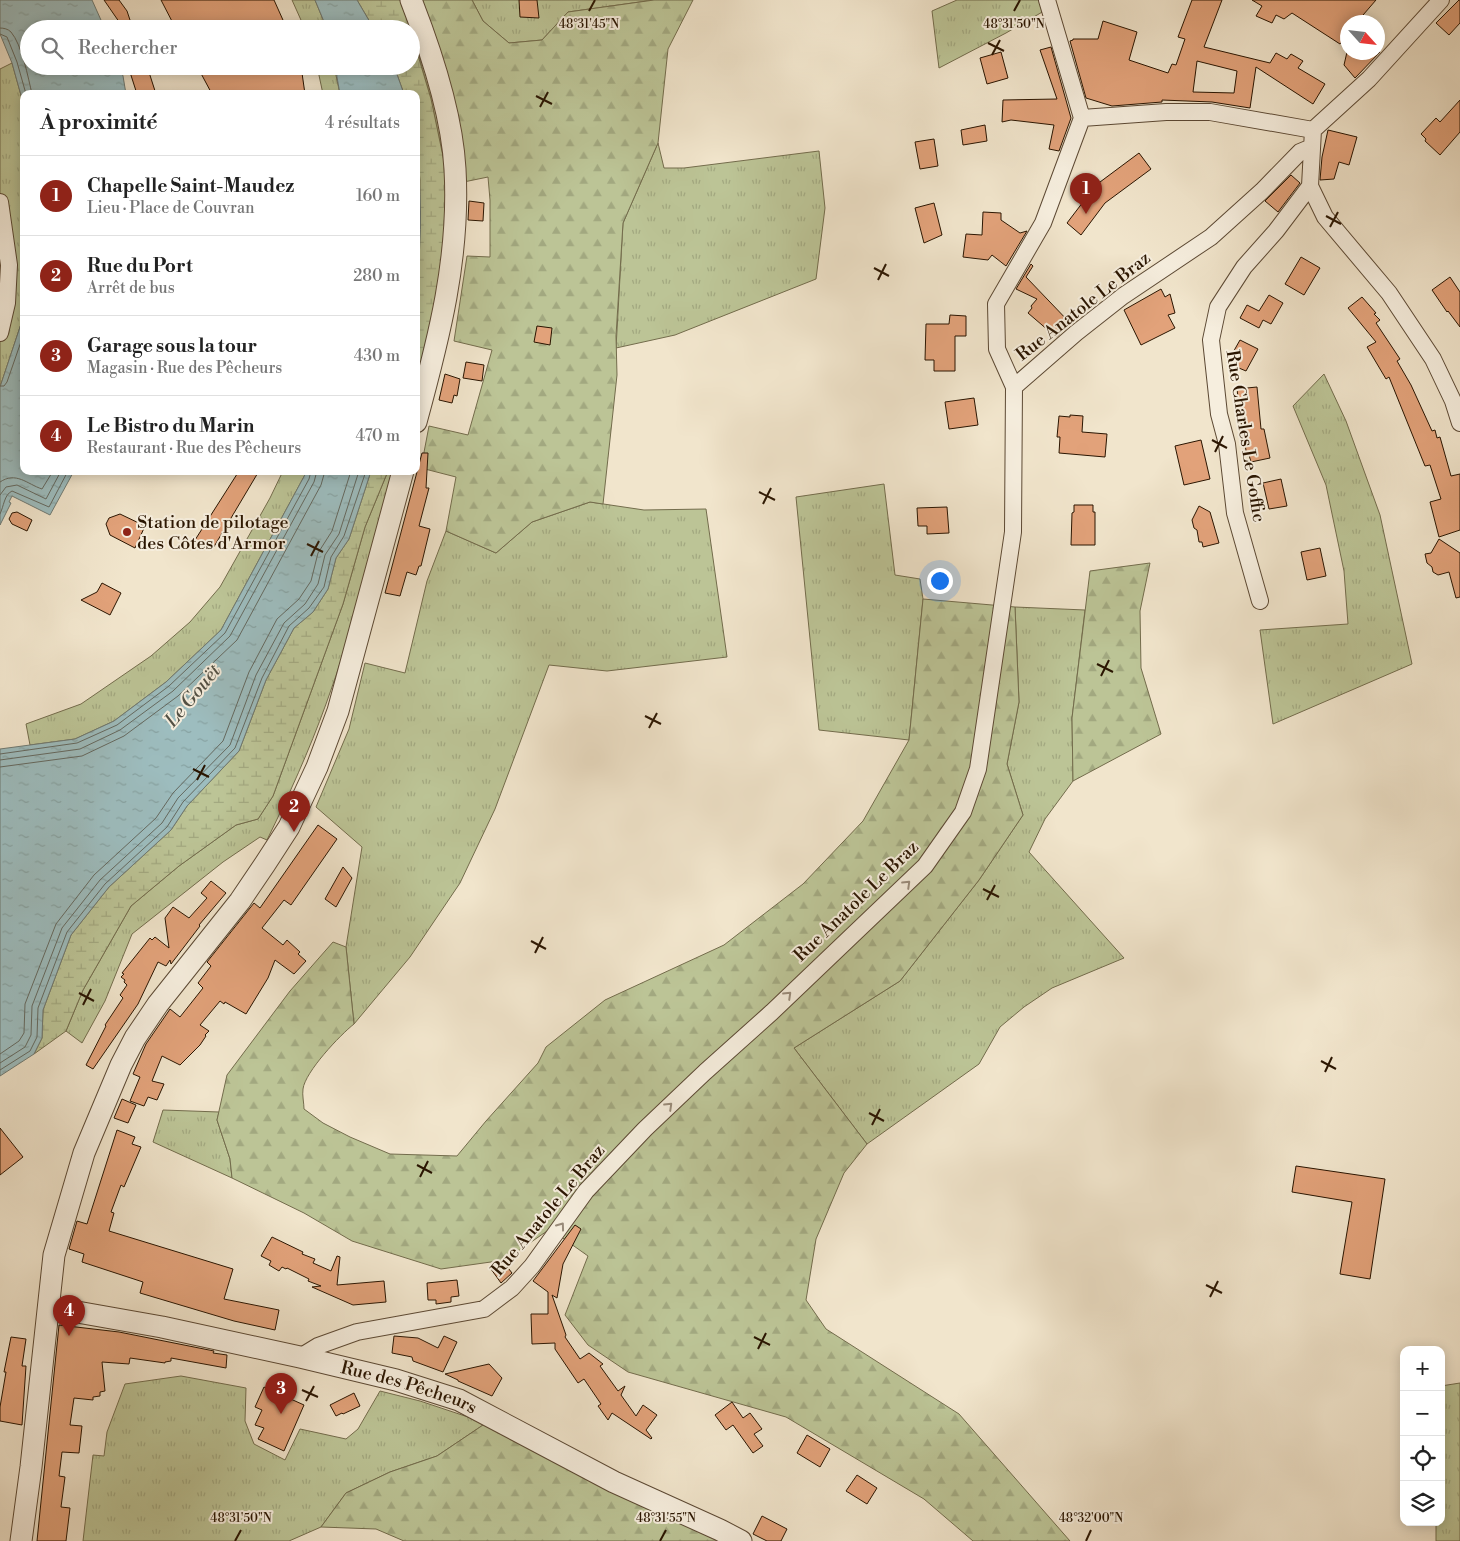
<!DOCTYPE html>
<html lang="fr">
<meta charset="utf-8">
<style>
:root{--surface:#fff;--page:#f6f6f6;--text:#222;--muted:#767676;--line:#e0e0e0;--accent:#8f2418}
body{margin:0;font-family:"Libre Bodoni",serif;background:var(--page);color:var(--text)}
.controls{position:absolute;right:15px;bottom:15px;display:grid;overflow:hidden;border-radius:10px;box-shadow:0 2px 12px #0003}
.controls button{width:45px;height:45px;display:grid;place-items:center;padding:0;border:0;border-bottom:1px solid var(--line);background:var(--surface);color:var(--text);font:25px sans-serif}
.compass{position:absolute;left:1340px;top:15px;width:45px;height:45px;border-radius:50%;background:var(--surface);box-shadow:0 2px 12px #0003;rotate:117deg}
.you{position:absolute;left:939px;top:580px;width:18px;height:18px;margin:-12px;border:4px solid #fff;border-radius:50%;background:#1a73e8;box-shadow:0 0 0 8px #1a73e833}
.badge{display:grid;place-items:center;width:32px;height:32px;border-radius:50%;background:var(--accent);color:#fff;font-size:16px;font-weight:700}
.pin{position:absolute;translate:-50% -41px;filter:drop-shadow(0 1px 2px #0008)}
.pin::after{content:'';position:absolute;top:26px;width:18px;height:15px;background:inherit;clip-path:polygon(0 0,100% 0,50% 100%)}
.list{margin:0;padding:0;list-style:none}
h2{display:flex;justify-content:space-between;align-items:center;height:65px;margin:0;padding:0 20px;font-size:21px}
h2 small{font-size:16px;font-weight:400;color:var(--muted)}
.list li{display:grid;grid-template-columns:32px 1fr auto;gap:15px;align-items:center;box-sizing:border-box;height:80px;padding:0 20px;border-top:1px solid var(--line)}
.list b{display:block;font-size:19px;white-space:nowrap}
.list p{margin:0;font-size:16px;white-space:nowrap;color:var(--muted)}
.list em{font-size:16px;font-style:normal;color:var(--muted)}
.icon{flex:none;width:28px;height:28px;fill:none;stroke:currentColor;stroke-width:2;stroke-linecap:round;stroke-linejoin:round}
.map{position:relative;flex:none;width:1460px;height:1541px;overflow:hidden}
.search{position:absolute;background:var(--surface);box-shadow:0 2px 12px #0003;left:20px;top:20px;width:400px;height:55px;display:flex;align-items:center;gap:12px;box-sizing:border-box;padding:0 18px;border-radius:28px;color:var(--muted);font-size:19px}
.panel{position:absolute;background:var(--surface);box-shadow:0 2px 12px #0003;left:20px;top:90px;width:400px;height:385px;border-radius:10px}
.map>svg:first-child{display:block}
.grass{fill:url(#grass-tufts);stroke:#736c4c}
.forest{fill:url(#forest-firs);stroke:#736c4c}
.wetland{fill:url(#wetland-marsh);stroke:#736c4c}
.water{fill:url(#water-ripples);stroke:#6f7a73}
.lines{fill:none;stroke-linecap:round;stroke-linejoin:round}
.shore{stroke:#646960;stroke-width:1}
.building{fill:#e2a27a;stroke:#2a1501;fill-rule:evenodd}
.minor-casing{stroke:#5c4934;stroke-width:18}
.tertiary-casing{stroke:#5c4934;stroke-width:23}
.minor{stroke:#f6eede;stroke-width:16}
.tertiary{stroke:#f6eede;stroke-width:21}
.oneway{stroke:#9a8c7b}
.ticks{fill:none;stroke:#2a1501;stroke-width:2}
.poi-dot{fill:#8f2418;stroke:#f6eede;stroke-width:2}
.labels{text-anchor:middle;stroke-width:4;stroke-linejoin:round;paint-order:stroke}
.street-label{font-size:18px;fill:#2a1501;stroke:#f6eede}
.poi-label{font-size:18px;fill:#2a1501;stroke:#f6eede;text-anchor:start}
.water-label{font-size:19px;font-style:italic;fill:#525044;stroke:#f6eede}
.ticks-label{font-size:12px;text-anchor:middle;fill:#2a1501;stroke:#f6eede;stroke-width:4;stroke-linejoin:round;paint-order:stroke}
</style>
<div class="map">
<svg width="1460" height="1541" viewBox="0 0 1460 1541">
<defs>
<pattern id="grass-tufts" width="24" height="20" patternUnits="userSpaceOnUse" patternTransform="scale(1.25)"><rect width="24" height="20" fill="#bcc496"/><path d="M3 7l-1-3M5 7V3M7 7l1-3M15 17l-1-3M17 17v-4M19 17l1-3" fill="none" stroke="#a2a880"/></pattern>
<pattern id="forest-firs" width="22" height="20" patternUnits="userSpaceOnUse" patternTransform="scale(1.25)"><rect width="22" height="20" fill="#bcc496"/><path d="M5 1l3.5 6h-7zM16 11l3.5 6h-7z" fill="#a2a880"/></pattern>
<pattern id="wetland-marsh" width="20" height="14" patternUnits="userSpaceOnUse" patternTransform="scale(1.25)"><rect width="20" height="14" fill="#bcc496"/><path d="M1 5h8M5 5V1M11 12h8M15 12V8" fill="none" stroke="#a2a880"/></pattern>
<pattern id="water-ripples" width="26" height="14" patternUnits="userSpaceOnUse" patternTransform="scale(1.25)"><rect width="26" height="14" fill="#9dbdbf"/><path d="M2 4q2-2 4 0t4 0M15 11q2-2 4 0t4 0" fill="none" stroke="#87a2a2"/></pattern>
</defs>
<rect width="100%" height="100%" fill="#f1e5cc"/>
<filter id="stains"><feTurbulence type="fractalNoise" baseFrequency=".004" numOctaves="4"/><feColorMatrix values="0 0 0 0 .2 0 0 0 0 .09 0 0 0 0 .02 0 0 0 .5 -.17"/></filter>
<radialGradient id="worn" r=".72"><stop offset=".6" stop-color="#630" stop-opacity="0"/><stop offset="1" stop-color="#630" stop-opacity=".3"/></radialGradient>
<path class="grass" d="M292,0h23l12,29h-22z
M472,0h182l-86,12 -26,28 -33,3 -26,-22z
M957,0h84l3,11 -38,22 -67,35 -7,-57z
M12,63l12,43v209l-24,72v-318z
M317,66h17l6,28h-17z
M658,143l6,25h20l135,-17 6,57 -9,71 -141,56 -59,13 7,-125z
M1324,374l22,47 34,94 32,149 -139,60 -13,-94 88,-6 -4,-53 -18,-86 -33,-79z
M283,471h24l-86,159 -55,52 -52,39 -39,18 -45,6 -4,-21 55,-20 70,-48 39,-34 30,-35 50,-89z
M388,471h6c-21,78 -40,157 -68,233 -17,47 -37,91 -59,136l-7,-3 -37,25 -91,72 -27,67 -23,42 -16,-12 17,-41 48,-84 48,-40 57,-41 22,-6 15,-23 70,-192 22,-77z
M884,484l11,91 25,4 3,20 -14,141 -90,-10 -23,-233z
M590,502l54,8 62,-1 21,148 -120,14 -58,-6 -54,144 -35,74 -50,74 -56,67 -8,-77 16,-100 -46,-40 33,-78 16,-66 40,10 22,-92 19,-50 50,22 36,-31z
M1015,607l70,3 -13,108 1,63 -28,38 -16,33 95,106 -72,30 -28,19 -24,20 -21,37 -112,80 -73,-96 106,-67 79,-101 44,-65 -16,-51 12,-62z
M163,1110l56,2 -2,8 13,39 2,19 -79,-36z
M181,1376l65,12 -1,33 9,23 31,16 15,-31 46,10 12,-10 22,-38 40,10 66,22 -49,33 -47,16 -44,21 -25,34 -32,14h-206l10,-86 11,1 3,-24 18,-48z
M1460,1383v158h-24v-19h5v-136z"/>
<path class="forest" d="M400,0h72l11,21 26,22 33,-3 26,-28 86,-12h39l-25,49 -10,94 -35,80 -7,113 1,39 -14,129 -13,-2 -58,20 -36,31 -50,-22 10,-54 -35,-9 8,-42 39,9 24,-85 -38,-9 13,-85 23,1v-57l-2,-23 -39,8 -18,-86 -20,-70z
M1150,563l-10,48 1,57 20,66 -88,47 -1,-63 18,-147z
M923,599l92,8 4,95 -12,62 16,51 -44,65 -79,101 -106,67 73,96 -23,29 -28,66 -10,61 20,29 133,85 111,127h-97l-49,-42 -138,-82 -158,-45 -40,-27 -23,-30 23,-59 -38,-27 -45,31 -64,9 -89,-28 -48,-28 -72,-35 -2,-19 -13,-39 10,-45 63,-84 43,-49 13,5 8,77c-14,11 -49,48 -51,65 -1,6 1,14 1,20l19,14 27,14 40,17 67,2 29,-35 52,-58 8,-16 59,-47 119,-55 79,-61 60,-63 46,-81z
M486,1423l230,117 2,1h-314l-28,-12 -55,-2 25,-34 44,-21 47,-16z"/>
<path class="wetland" d="M357,0h43l6,12 4,17h-36z
M411,32l20,67 18,86 -12,113 -21,86v-102l3,-39 1,-63 -4,-38v-48h-12l-10,-28h17z
M371,471h17l-23,56 -22,77 -70,192 -15,23 -22,6 -57,41 -48,40 -48,84 -17,41 -32,23 8,-16 1,-28 28,-75 38,-48 62,-57 16,-24 52,-55 27,-71 28,-52 19,-16 15,-23 8,-31 13,-19z"/>
<path class="water" d="M0,0h92l13,29h-76v37h90l4,10 3,18h-102v12l-12,-43 -12,-29z
M315,0h42l17,29h-47z
M335,66h59l10,28h-64z
M416,142c5,46 7,94 0,140z
M24,315v156h50l-24,44 -38,-19 -3,6 2,1 -11,22v-138z
M307,471h64l-22,68 -13,19 -8,31 -15,23 -19,16 -28,52 -27,71 -52,55 -16,24 -62,57 -38,48 -28,75 -1,28 -8,16 -34,22v-327l75,-10 39,-18 52,-39 55,-52z"/>
<g class="lines">
<path class="shore" d="M0,28c4,0 8,1 11,4 11,13 17,45 21,62
M0,34l7,3 10,25 9,32
M0,386h4l3,-4 17,-49
M0,482c16,-11 27,2 42,7l11,-18
M0,495l6,-8 11,-2 29,14 15,-28
M0,514c4,-8 4,-19 12,-23l37,16 19,-36
M0,754l77,-11 40,-18 52,-39 56,-53 84,-154 2,-8
M0,760l80,-11 40,-19 53,-39 57,-55 84,-154 3,-11
M0,767l82,-11 42,-20 54,-40 59,-56 84,-155 4,-14
M0,1054l19,-13 5,-8 1,-29 31,-80 38,-49 62,-57 17,-25 50,-52 26,-69 28,-53 22,-20 12,-18 7,-28 14,-22 19,-60
M0,1063l25,-16 6,-12 1,-29 30,-78 38,-48 62,-57 16,-25 52,-53 26,-70 28,-52 21,-19 13,-20 7,-29 14,-21 20,-63
M0,1070l30,-19 7,-14 1,-29 29,-76 38,-48 62,-57 16,-25 52,-54 27,-70 27,-52 20,-18 15,-21 7,-30 13,-21 22,-65"/>
</g>
<path class="building" d="M104,0h15l8,11 6,18h-9z
M161,0h113l13,29h-111z
M519,0h18l2,18 -19,-1z
M1192,0h30l-18,47 66,16 6,-10 11,6 4,-5 12,7 -5,7 27,16 -12,20 -57,-37 -6,41 -38,-6 -50,-2v2l-50,4 -26,-8 -16,-57 3,-1v-1h25l5,-18 34,11 -8,28 39,13 4,-9 4,1 9,-26 -7,-2zM1197,61l40,10 -3,22 -41,-1z
M1252,0h124l-19,22h-9v13l-8,9 -48,-31 -8,6 -8,-4 -4,8 -16,-7 6,-10z
M1459,0h1v23l-11,12 -13,-12z
M1051,47l20,71 -12,33 -10,-2 5,-24 -43,-5 -9,2 1,-22 54,-1 -17,-49z
M1001,52l7,26 -21,6 -7,-26z
M1347,52h33l-25,26 -11,-13z
M128,66h19l9,28h-19z
M197,66h104l4,28h-93z
M1460,100v32l-20,23 -15,-14 1,-2 -5,-5 15,-16 4,4z
M985,125l2,16 -24,4 -2,-15z
M1328,130l29,7 -8,28 -10,-3 -5,17 -14,1 2,-23z
M934,139l4,27 -18,3 -5,-27z
M1139,153l12,16 -46,34 -24,32 -14,-12 29,-38z
M1291,175l9,8 -22,29 -13,-11z
M469,201l15,2 -1,18 -15,-1z
M934,203l8,32 -18,8 -9,-35z
M983,212l18,1v7l19,13 7,-2 -21,35 -14,-11 -4,5 -25,-3 3,-23 16,1z
M1301,257l19,11 -16,27 -19,-11z
M1031,264l2,2 -7,11 45,47 -15,13 -28,-24 4,-5 -1,-2 6,-7 -21,-10z
M1450,277l10,15v35l-12,-16 -1,1 -15,-22z
M1161,289l4,8 5,-3 5,19 -7,2 7,13 -34,17 -17,-35z
M1269,295l14,8 -12,21 -8,-4 -4,8 -19,-10 7,-13 12,6z
M1362,297l14,16 -2,1 6,6 -4,3 24,36 -3,2 14,24 21,46 3,-1 2,8 3,-1 11,39 9,-2v56l-21,7 -9,-35 11,-3 -11,-34 -5,1 -36,-89 -3,2 -19,-32 9,-5 -28,-34z
M950,315l16,1v20h-11v35h-21v-11h-9l1,-36h23z
M537,326l15,2 -2,17 -16,-3z
M1240,340l18,9 -12,22 -19,-8z
M466,362l18,3 -2,16 -19,-3z
M445,374l15,5 -3,17 -3,-1 -2,8 -13,-3z
M1257,387l4,42h3l6,29 -19,4 -2,-7 -2,1 -6,-34 -4,-33z
M974,398l4,27 -29,4 -4,-27z
M1070,415l13,1 -1,16 25,2 -2,23 -46,-4 1,-16h-3l2,-21 11,1z
M1201,440l9,39 -26,6 -9,-39z
M422,453h6l-2,35h3l-10,38 11,3 -9,37h-2l-3,9 -9,-3 -7,24 -15,-3z
M239,471h20l-47,79 -17,-10z
M1281,479l6,27 -18,3 -6,-26z
M1074,505h19v7h2v33h-24l1,-32 2,-1z
M1199,506l11,6 9,31 -16,4 -1,-5h-3l-2,-12 -3,-2 -2,-8z
M947,507l2,26 -22,1v-8h-9l-1,-18z
M17,512l15,8 -5,11 -15,-7 -3,-5 3,-6z
M120,514l25,12 -10,22 -25,-13 -4,-11 3,-6z
M1439,539l21,14v44l-4,1 -7,-26 -11,3 -5,-3 -1,-5 -5,-4 -2,-9 6,-1z
M1320,548l6,28 -19,4 -6,-28z
M102,583l19,10 -11,22 -29,-15 16,-8z
M318,825l19,14 -46,66 -7,-5 -22,28 21,17 4,-5 13,12 -2,2 8,7 -12,13 -19,-14 -7,18 -22,36 -21,-12 -1,2 -4,-3 -20,24 9,6 -4,4 1,1 -6,9 -20,20 -18,-9 -10,25 12,3 -7,16 -9,-3 -4,9 -14,-5 10,-24 -7,-3 13,-30 22,-32 2,-3 10,8 23,-29 -5,-5 13,-17 -4,-4 47,-59 6,5z
M343,867l9,11 -16,29 -11,-8z
M211,881l15,12 -27,32 1,1 -29,38 -1,-4 -4,6 -8,-4 -20,42 -45,65 -7,-4 20,-39 -1,-1 18,-27 -3,-3 7,-10 -3,-3 1,-2 -4,-3 3,-3 -2,-1 28,-35 2,2 3,-3 14,11 -4,-30 8,-11 16,11 18,-20 -6,-5z
M122,1099l14,6 -8,18 -14,-5z
M0,1128l23,29 -23,18z
M117,1130l18,7 -3,7 9,3 -17,40 -3,-2 -10,27 3,1 -5,18 124,38 -9,30 55,11 -4,20 -41,-9 -94,-28 3,-11 -61,-20 2,-8 -15,-5 8,-28 10,3z
M1296,1166l89,13 -15,100 -30,-5 12,-72 -60,-10z
M575,1225l6,4 -18,35 -6,34 -5,-3 14,40 -1,2 15,22 9,-6 14,11 -3,2 18,25 7,-5 -4,9 15,21 7,-11 14,10 -11,15 6,8 -1,1 -39,-26 -4,7 -10,-14 3,-2 -17,-25 -6,4 -23,-34v-6l-23,1 -1,-30h17v-22l-15,-11z
M272,1237l31,15 -1,2 13,5 -2,4 18,8 6,-15 3,1 -3,28 47,-4 2,21 -33,3 -41,-18 9,-1 -13,-5 1,-2 -22,-11 -1,1 -4,-2 -3,4 -10,-6 2,-4 -10,-5z
M505,1264l7,9 -11,10 -10,-14z
M457,1280l2,16 -8,1v5l-15,2v-4h-8l-1,-17z
M59,1325l60,7 95,19 -1,2 14,2 -1,13 -55,-10v3l-6,1v1l-35,-5 -1,6 -27,-2 3,29 -5,1v4l-7,1v3l-19,-2 -4,27 12,1 -3,27 -17,-1 -3,24 6,1 -4,30 9,1 -4,33h-29z
M394,1336l24,2 20,10 6,-12 13,6 -14,30 -30,-11 -1,-4 -20,-4z
M11,1337l15,2 -4,27h4l-4,59 -22,-4v-14l6,-35h-2z
M489,1364l13,14 -10,18 -34,-15v-1l-13,-6z
M264,1387l40,18 -20,46 -26,-12 6,-11 -9,-3 7,-15 -7,-3z
M354,1393l6,13 -17,8 -1,-1 -6,3 -6,-11z
M732,1402l11,16 7,-5 12,16 -8,5 9,12 -10,7 -20,-28 -7,5 -11,-15z
M807,1435l23,14 -10,18 -23,-14z
M857,1475l20,13 -10,16 -21,-13z
M762,1516l25,13 -6,12h-14l-14,-7z"/>
<g class="lines">
<defs>
<path id="minor" d="M1047,0l35,118
M1441,0l-72,79 -56,51 -3,56 15,31 64,76 44,66 20,42 7,22
M1082,118l84,-6h44l103,18
M0,202l9,63 -2,38 -7,30
M1014,387l62,-54 47,-37 88,-59 51,-46 38,-39 12,-5
M1260,601l-25,-88 -8,-69 -8,-30 -8,-74 7,-33 26,-40 32,-36 34,-45
M300,1357l18,-11 39,-14 127,-23 28,-21 20,-22 54,-75 59,-62 60,-57 67,-60 153,-146 38,-54 15,-43 35,-237 1,-145 -17,-38 -1,-45 47,-81 39,-105"/>
<g id="tertiary">
<path d="M411,0c20,51 41,114 44,169 5,88 -16,169 -39,253"/>
<path id="s1" d="M49,1307l113,20 138,30 96,23 63,20 155,82 106,48 21,11"/>
<path d="M21,1541l10,-74 23,-212 30,-102 37,-88 14,-27 23,-34 82,-103 25,-37 24,-37 28,-60 21,-56 65,-240"/>
</g>
</defs>
<use href="#minor" class="minor-casing"/>
<use href="#tertiary" class="tertiary-casing"/>
<use href="#minor" class="minor"/>
<use href="#tertiary" class="tertiary"/>
</g>
<defs><path id="oneway-chevron" d="M-2-3.5L2.5 0L-2 3.5" fill="none" stroke-width="1.6" stroke-linecap="round" stroke-linejoin="round" transform="scale(1.25)"/></defs>
<g class="oneway">
<use href="#oneway-chevron" transform="translate(907 884) rotate(-44)"/>
<use href="#oneway-chevron" transform="translate(788 995) rotate(-44)"/>
<use href="#oneway-chevron" transform="translate(669 1106) rotate(-44)"/>
<use href="#oneway-chevron" transform="translate(561 1226) rotate(-54)"/>
</g>
<path class="ticks" d="M589,11l6,-11M1014,11l6,-11M988,43l16,8M992,55l8,-15M536,96l16,8M540,107l8,-15M1326,216l15,8M1330,227l8,-15M874,268l15,8M878,280l8,-16M1212,440l15,8M1215,452l8,-16M759,492l16,8M763,504l8,-16M307,544l16,8M311,556l8,-15M1097,664l16,8M1101,676l8,-16M645,716l16,8M649,728l8,-15M193,769l16,8M197,780l8,-15M983,889l16,8M987,900l8,-15M531,941l15,8M535,953l8,-16M79,993l15,8M83,1005l8,-16M1321,1061l15,8M1325,1072l7,-15M869,1113l15,8M872,1125l8,-16M417,1165l15,8M420,1177l8,-16M1206,1285l16,8M1210,1297l8,-16M754,1337l16,8M758,1349l8,-16M302,1390l16,7M306,1401l8,-15M235,1541l6,-11M660,1541l6,-11M1086,1541l5,-11"/>
<circle class="poi-dot" cx="127" cy="532" r="5"/>
<g class="labels">
<g class="street-label">
<text transform="translate(1083 306) rotate(-38)" y="6">Rue Anatole Le Braz</text>
<text transform="translate(1246 436) rotate(81)" y="6">Rue Charles Le Goffic</text>
<text transform="translate(856 901) rotate(-44)" y="6">Rue Anatole Le Braz</text>
<text transform="translate(548 1210) rotate(-50)" y="6">Rue Anatole Le Braz</text>
<text dy="6" stroke="none"><textPath href="#s1" startOffset="369">Rue des Pêcheurs</textPath></text>
</g>
<g class="poi-label">
<text x="137" y="528">Station de pilotage<tspan x="137" dy="21">des Côtes d'Armor</tspan></text>
</g>
<g class="water-label">
<text transform="translate(192 695) rotate(-50)" y="7">Le Gouët</text>
</g>
</g>
<g class="ticks-label">
<text x="589" y="28">48°31'45"N</text>
<text x="1014" y="28">48°31'50"N</text>
<text x="241" y="1522">48°31'50"N</text>
<text x="666" y="1522">48°31'55"N</text>
<text x="1091" y="1522">48°32'00"N</text>
</g>
<rect width="100%" height="100%" filter="url(#stains)"/>
<rect width="100%" height="100%" fill="url(#worn)"/>
</svg>
<div class="controls">
<button>+</button>
<button>−</button>
<button><svg class="icon" aria-label="locate" viewBox="0 0 24 24"><circle cx="12" cy="12" r="6"/><path d="M12 2v4M12 18v4M2 12h4M18 12h4"/></svg></button>
<button><svg class="icon" aria-label="layers" viewBox="0 0 24 24"><path d="M12 4l9 5-9 5-9-5zM3 14l9 5 9-5"/></svg></button>
</div>
<svg class="compass" viewBox="-18 -18 36 36"><path d="M0-13l5 13h-10z" fill="#e53935"/><path d="M0 13l5-13h-10z" fill="#767676"/></svg>
<div class="you"></div>
<div class="pin badge" style="left:1086px;top:214px">1</div>
<div class="pin badge" style="left:294px;top:832px">2</div>
<div class="pin badge" style="left:281px;top:1414px">3</div>
<div class="pin badge" style="left:69px;top:1336px">4</div>
<div class="search"><svg class="icon" aria-label="search" viewBox="0 0 24 24"><circle cx="10" cy="10" r="6"/><path d="M15 15l6 6"/></svg>Rechercher</div>
<section class="panel">
<h2>À proximité<small>4 résultats</small></h2>
<ul class="list">
<li><span class="badge">1</span><div><b>Chapelle Saint-Maudez</b><p>Lieu · Place de Couvran</p></div><em>160 m</em></li>
<li><span class="badge">2</span><div><b>Rue du Port</b><p>Arrêt de bus</p></div><em>280 m</em></li>
<li><span class="badge">3</span><div><b>Garage sous la tour</b><p>Magasin · Rue des Pêcheurs</p></div><em>430 m</em></li>
<li><span class="badge">4</span><div><b>Le Bistro du Marin</b><p>Restaurant · Rue des Pêcheurs</p></div><em>470 m</em></li>
</ul>
</section>
</div>
